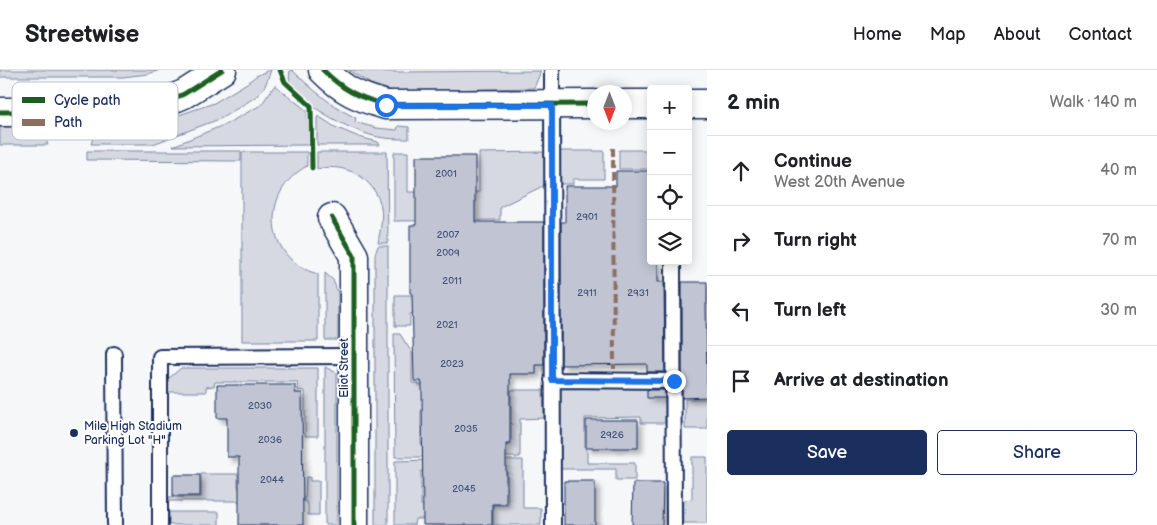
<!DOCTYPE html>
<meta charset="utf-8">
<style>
:root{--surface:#fff;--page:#f6f6f6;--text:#202124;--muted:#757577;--line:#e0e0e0;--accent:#1b2f5e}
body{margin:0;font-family:"Balsamiq Sans",sans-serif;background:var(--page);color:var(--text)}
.controls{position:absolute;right:15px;top:15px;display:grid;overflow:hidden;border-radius:5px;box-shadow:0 2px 12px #0003}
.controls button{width:45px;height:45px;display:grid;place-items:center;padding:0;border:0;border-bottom:1px solid var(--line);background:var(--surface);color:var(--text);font:25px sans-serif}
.compass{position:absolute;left:587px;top:15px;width:45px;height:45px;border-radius:50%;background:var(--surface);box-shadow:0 2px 12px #0003;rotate:180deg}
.stop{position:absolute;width:15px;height:15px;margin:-11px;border:4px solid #1a73e8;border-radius:50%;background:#fff}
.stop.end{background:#1a73e8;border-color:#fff;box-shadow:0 1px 5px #0008}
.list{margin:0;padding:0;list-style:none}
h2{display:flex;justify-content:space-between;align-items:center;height:65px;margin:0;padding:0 20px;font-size:21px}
h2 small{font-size:16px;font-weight:400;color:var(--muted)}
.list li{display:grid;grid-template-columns:32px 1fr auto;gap:15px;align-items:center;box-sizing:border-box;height:70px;padding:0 20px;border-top:1px solid var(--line)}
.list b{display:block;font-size:19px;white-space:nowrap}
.list p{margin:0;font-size:16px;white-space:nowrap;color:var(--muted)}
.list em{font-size:16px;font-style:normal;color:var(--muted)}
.actions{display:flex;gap:10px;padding:15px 20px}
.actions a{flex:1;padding:11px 0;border:1px solid var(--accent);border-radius:5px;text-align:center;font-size:18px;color:var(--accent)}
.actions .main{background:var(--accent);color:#fff}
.icon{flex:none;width:28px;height:28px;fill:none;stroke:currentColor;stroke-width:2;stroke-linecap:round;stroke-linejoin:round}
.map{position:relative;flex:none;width:707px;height:455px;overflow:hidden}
header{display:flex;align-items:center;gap:30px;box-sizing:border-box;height:70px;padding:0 25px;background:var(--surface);border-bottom:1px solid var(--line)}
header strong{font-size:24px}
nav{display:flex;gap:28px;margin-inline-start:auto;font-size:18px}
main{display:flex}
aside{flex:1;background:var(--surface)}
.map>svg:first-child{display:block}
.green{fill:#d6d9e2;stroke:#7884a0}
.building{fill:#c0c4d3;stroke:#1b2f5e;filter:url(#shadow)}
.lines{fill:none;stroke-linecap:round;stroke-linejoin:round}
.service-casing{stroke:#1b2f5e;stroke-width:18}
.minor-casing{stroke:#1b2f5e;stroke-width:31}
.tertiary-casing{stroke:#1b2f5e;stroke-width:31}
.service{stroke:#fff;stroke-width:14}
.minor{stroke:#fff;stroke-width:28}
.tertiary{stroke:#fff;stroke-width:28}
.quiet{stroke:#8d6e63;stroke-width:4;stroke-dasharray:8 4;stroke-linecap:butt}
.cycleway-casing{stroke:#fff;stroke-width:8}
.cycleway{stroke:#1b5e20;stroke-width:5}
.route{stroke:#1a73e8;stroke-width:6}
.poi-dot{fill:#1b2f5e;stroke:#fff;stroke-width:2}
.labels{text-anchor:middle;stroke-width:4;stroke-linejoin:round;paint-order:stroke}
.number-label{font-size:10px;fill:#44547b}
.street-label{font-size:12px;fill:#1b2f5e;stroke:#fff}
.poi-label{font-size:12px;fill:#1b2f5e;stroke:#fff;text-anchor:start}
.key{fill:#fff;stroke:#bbc1cf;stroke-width:1}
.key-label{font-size:14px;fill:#1b2f5e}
</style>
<header>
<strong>Streetwise</strong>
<nav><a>Home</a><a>Map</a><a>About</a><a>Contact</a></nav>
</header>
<main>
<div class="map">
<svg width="707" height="455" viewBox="0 0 707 455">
<defs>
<filter id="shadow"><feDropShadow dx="4.5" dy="4.5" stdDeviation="2.5" flood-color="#0004"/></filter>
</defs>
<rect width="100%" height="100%" fill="#f6f7f9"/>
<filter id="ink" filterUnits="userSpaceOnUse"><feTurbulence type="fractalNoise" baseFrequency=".02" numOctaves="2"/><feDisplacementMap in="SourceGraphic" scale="10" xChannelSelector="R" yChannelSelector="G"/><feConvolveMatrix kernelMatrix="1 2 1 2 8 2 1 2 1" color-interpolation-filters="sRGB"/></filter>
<g filter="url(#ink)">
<path class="green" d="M0,0h160l-12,4 -25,3h-123z
M269,0h2l-6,16 -8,10 -35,22 -69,26h-62l6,-17 53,-2 64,-22 33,-20 9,-7z
M292,0c20,19 39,36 64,48l-1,4 21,6 21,2 1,-4 11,1v12c-12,0 -23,0 -35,-3 -22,-5 -75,-32 -84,-54 -1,-3 -1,-7 0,-11z
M348,0l45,2 148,-1 -7,17 -141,3 -22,-7z
M275,15l32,26 1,34 -135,1 53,-22 35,-19z
M318,46l17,11 24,10 19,5 2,3h-63v-27z
M0,57h41l7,18h-48z
M619,80h32v19h-32z
M87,81h154v10l-154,-1z
M559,81h45v28h-31v5h-14z
M242,82h65v14c-48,26 -43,94 11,108v67h-76z
M317,82h70l1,91h-10c2,-12 5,-24 3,-36 -6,-29 -36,-45 -64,-38z
M394,82h14v40h71v-39l66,-1v33l-45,22v13l-106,1z
M378,176h10v279h-13v-271z
M325,203l8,7 5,13v47h-13z
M395,225h110l-95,19v12h-15z
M394,264h6l12,19v30h6l1,2h56l35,26h-89v33h13v13h-39z
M325,297l12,6v152h-12z
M181,298h137v68h-13v-45l-7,-1 -1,-8h-82l-1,4 -8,1v5h-38v-13z
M560,315h105v38h-24v-6l-56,1v31l2,1v13h48v17h-19v-11h-56z
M511,320h32l1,28 -24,1v38h-25v-12h16z
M685,329h22v30h-22z
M692,387h15v66h-23v-23l8,-1z
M433,390v11h-12v34h71v14h-77l-1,6h-19v-64z
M495,390h28v48h18v17h-48v-20h15l-1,-33h-12z
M201,404h37v14l6,1 -1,12h-74v-4h32z
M306,407h4v4h9v34h-11v-10l-3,-4h-59v-4l59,1z
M169,442h50v13h-50z"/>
<path class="building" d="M416,86h59v66h69v143h-8v9h-26v70h-4v60h-14v21h-69l-1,-141 -1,-3h-7l-2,-88h-2v-68h6z
M616,101h35v91h7v20h6l1,90h-18v-8l-86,1v-143h4v-36h51z
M682,212h25v22h-1l1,93 -25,1z
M217,315h78v8h7l1,132h-64v-68h-12v-39h-10z
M647,320h18v8h-18z
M586,350h52v28h-52z
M173,405h27v21h-27z
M564,411h31v44h-31z
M633,413h30l-1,42h-30z"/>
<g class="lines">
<defs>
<path id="service" d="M552,0l1,455
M673,191l1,264
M114,284l1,171
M552,310l122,1
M160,455v-168l194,-1"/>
<path id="minor" d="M332,148l22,38v269"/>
<path id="tertiary" d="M323,0c21,21 35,27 63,35l208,-1
M624,34h27
M688,34h19
M0,42l129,-1 29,-6 26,-11 38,-24"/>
</defs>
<use href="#service" class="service-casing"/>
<use href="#minor" class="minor-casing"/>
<use href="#tertiary" class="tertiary-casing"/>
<use href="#service" class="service"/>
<use href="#minor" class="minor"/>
<use href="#tertiary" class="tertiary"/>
<path class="quiet" d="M613,78l1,221"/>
<defs>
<path id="cycleway" d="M280,0l5,12 26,24 1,62
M323,0c21,21 35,27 63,35l208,-1
M0,42l129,-1 29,-6 26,-11 38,-24
M332,148l22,38v269"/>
</defs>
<use href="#cycleway" class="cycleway-casing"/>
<use href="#cycleway" class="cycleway"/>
</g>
</g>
<g class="lines" filter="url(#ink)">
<path class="route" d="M386,35h166v275l122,1"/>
</g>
<circle class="poi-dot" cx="74" cy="363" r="5"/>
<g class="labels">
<g class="number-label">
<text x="446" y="107">2001</text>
<text x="587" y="150">2901</text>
<text x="448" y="168">2007</text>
<text x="448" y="186">2009</text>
<text x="452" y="214">2011</text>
<text x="587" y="226">2911</text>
<text x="638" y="226">2931</text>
<text x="447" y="258">2021</text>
<text x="452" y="297">2023</text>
<text x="260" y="339">2030</text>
<text x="466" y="362">2035</text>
<text x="612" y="368">2926</text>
<text x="270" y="373">2036</text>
<text x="272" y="413">2044</text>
<text x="464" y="422">2045</text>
</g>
<g class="street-label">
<text transform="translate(344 298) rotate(-90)" y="4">Eliot Street</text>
</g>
<g class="poi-label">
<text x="84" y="360">Mile High Stadium<tspan x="84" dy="14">Parking Lot "H"</tspan></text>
</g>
</g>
<rect x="12" y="12" width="166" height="58" rx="8" class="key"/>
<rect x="22" y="27" width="23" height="6" fill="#1b5e20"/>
<rect x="22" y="49" width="23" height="7" fill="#8d6e63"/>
<g class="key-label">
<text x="54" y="35">Cycle path</text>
<text x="54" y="57">Path</text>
</g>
</svg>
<div class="controls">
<button>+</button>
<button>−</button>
<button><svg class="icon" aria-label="locate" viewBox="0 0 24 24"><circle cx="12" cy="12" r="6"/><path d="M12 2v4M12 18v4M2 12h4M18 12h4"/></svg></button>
<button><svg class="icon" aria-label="layers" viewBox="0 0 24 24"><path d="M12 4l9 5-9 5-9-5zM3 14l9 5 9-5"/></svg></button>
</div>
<svg class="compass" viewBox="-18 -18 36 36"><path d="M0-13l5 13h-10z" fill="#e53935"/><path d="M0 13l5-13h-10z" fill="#757577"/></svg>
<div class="stop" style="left:386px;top:35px"></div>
<div class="stop end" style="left:674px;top:311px"></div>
</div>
<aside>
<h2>2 min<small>Walk · 140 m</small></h2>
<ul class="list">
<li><svg class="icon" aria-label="ahead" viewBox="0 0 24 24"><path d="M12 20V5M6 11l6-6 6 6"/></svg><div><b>Continue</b><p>West 20th Avenue</p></div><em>40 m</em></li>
<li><svg class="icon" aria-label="right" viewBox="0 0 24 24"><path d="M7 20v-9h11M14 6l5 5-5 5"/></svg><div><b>Turn right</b></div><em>70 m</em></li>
<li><svg class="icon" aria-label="left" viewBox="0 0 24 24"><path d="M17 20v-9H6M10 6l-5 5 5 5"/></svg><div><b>Turn left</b></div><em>30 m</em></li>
<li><svg class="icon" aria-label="arrive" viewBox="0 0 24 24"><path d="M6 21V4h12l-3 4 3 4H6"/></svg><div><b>Arrive at destination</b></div></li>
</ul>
<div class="actions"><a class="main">Save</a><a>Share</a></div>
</aside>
</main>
